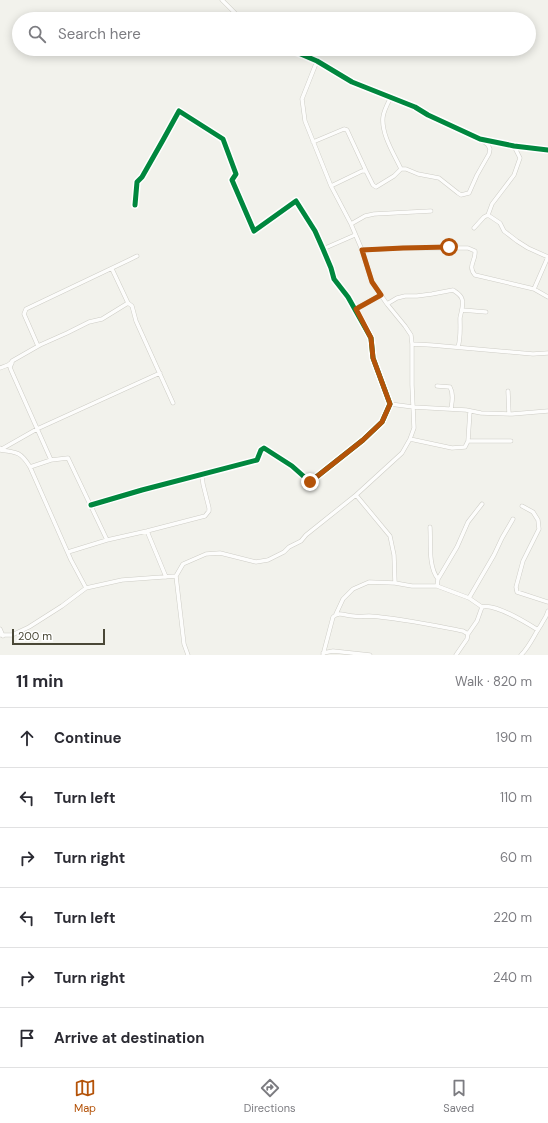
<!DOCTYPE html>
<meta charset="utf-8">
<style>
:root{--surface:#fff;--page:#f2f2f3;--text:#2b2b33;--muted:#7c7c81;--line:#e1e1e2;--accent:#b45309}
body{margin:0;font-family:"DM Sans",sans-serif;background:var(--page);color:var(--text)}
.scale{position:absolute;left:12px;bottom:10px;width:93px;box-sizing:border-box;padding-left:4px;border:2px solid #4a4837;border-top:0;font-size:11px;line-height:14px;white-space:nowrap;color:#4a4837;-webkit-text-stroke:3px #fff;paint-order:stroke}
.stop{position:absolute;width:12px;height:12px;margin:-9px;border:3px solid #b45309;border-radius:50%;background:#fff}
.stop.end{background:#b45309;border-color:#fff;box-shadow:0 1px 4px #0008}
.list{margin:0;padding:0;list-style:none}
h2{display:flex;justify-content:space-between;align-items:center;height:52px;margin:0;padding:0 16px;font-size:17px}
h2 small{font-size:13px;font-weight:400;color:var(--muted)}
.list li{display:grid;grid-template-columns:26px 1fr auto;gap:12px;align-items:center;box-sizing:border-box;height:60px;padding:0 16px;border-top:1px solid var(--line)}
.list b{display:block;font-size:15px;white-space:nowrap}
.list em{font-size:13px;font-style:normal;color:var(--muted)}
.icon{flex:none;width:22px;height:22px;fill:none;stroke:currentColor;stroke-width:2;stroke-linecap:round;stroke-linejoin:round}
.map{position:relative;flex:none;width:548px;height:655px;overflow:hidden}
.search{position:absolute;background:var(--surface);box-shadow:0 2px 10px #0003;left:12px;right:12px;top:12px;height:44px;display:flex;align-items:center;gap:10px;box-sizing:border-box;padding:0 14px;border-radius:22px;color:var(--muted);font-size:15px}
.sheet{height:412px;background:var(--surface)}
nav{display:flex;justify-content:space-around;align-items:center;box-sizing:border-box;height:56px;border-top:1px solid var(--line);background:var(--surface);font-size:11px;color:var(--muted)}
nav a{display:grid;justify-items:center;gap:2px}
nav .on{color:var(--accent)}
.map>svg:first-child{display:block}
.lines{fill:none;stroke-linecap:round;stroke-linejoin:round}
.minor-casing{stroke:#cecdc6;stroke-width:4.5}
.minor{stroke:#fdfdfc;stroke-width:3.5}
.cycleway-casing{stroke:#fff;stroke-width:8}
.cycleway{stroke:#00873e;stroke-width:5}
.route{stroke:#b45309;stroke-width:5}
</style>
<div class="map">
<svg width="548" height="655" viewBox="0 0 548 655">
<rect width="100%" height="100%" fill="#f2f2ec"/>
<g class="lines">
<defs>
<path id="minor" d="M222,0l19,19
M289,49l28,12 35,21 63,25 13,8 52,24 34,7 34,4
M391,97c-3,6 -7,13 -8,20 -2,17 11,37 18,52
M313,142l31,-13 3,1 19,41
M331,186l31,-15h4l7,14 3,2 18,-11 7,-7h5l12,5 21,4 19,15 3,2 8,-2 8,-18 12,-21 1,-5 -2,-4 -5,-4
M488,215l4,-11 22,-29 6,-17 -6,-12
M351,224l14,-8 9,-2 57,-3
M474,228l10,-11 4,-2 12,8 4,8 13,10 11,7 20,9
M323,249l32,-14
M362,250l41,-2h65l7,3c1,10 -8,15 0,24l59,14 14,8
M112,269l16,34 4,3 4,15 37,82
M534,289l14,-32
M387,304l10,-6 8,-2h12l15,-2 21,-4c3,2 8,5 9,9 2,6 -1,13 -2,19 0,10 1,20 -2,29
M355,309l26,-14
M462,310l24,2
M412,344l19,1 102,9 15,-1
M38,346l-14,-32 2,-5 103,-49 8,-4
M12,363l-2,4 1,3 40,90
M0,368l8,-3 4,-3 -1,1 1,-2 28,-16 27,-12 22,-11 13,-3 26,-16
M437,386l13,1c4,7 2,15 1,22
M508,391l1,23
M390,404l23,3 53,3 15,3 31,1 36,-3
M410,439l42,9 13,-1 3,-6 2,-30
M468,441h43
M0,448v2l37,-21 123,-56
M0,450c17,2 21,2 30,17l41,93 15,28
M30,467l21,-7 17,-2 39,82
M356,495l34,41 4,19 1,28
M91,505l51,-15 115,-30 4,-10 3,-2 28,18 18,16 53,-42 19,-18 8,-18 -17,-46 -2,-20 -23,-41 -14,-18 -3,-11 -8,-19 -8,-18 -19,-30 -42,30 -22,-51 4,-6 -13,-35 -44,-28 -16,29 -21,37 -5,5 -2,23
M522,506l11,6 5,8 1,9 -16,32 -7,26 1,5 31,10
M430,527c1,17 -2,39 8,52l-1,7
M147,531l19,46
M68,552l39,-12 40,-9 58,-15 4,-5v-3l-6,-24 -1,-9
M438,579l19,-32 11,-25 14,-18
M469,598l25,-43 8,-17 11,-19
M336,614l7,-15 10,-10 16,-7 26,1 17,3h25l32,12 13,9
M0,629l3,7
M468,634l9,-13 5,-14c12,-4 45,16 56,23
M0,635h12l17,-8 33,-21 24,-18 36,-8 54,-4
M323,653l10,-2 37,4
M188,655l-4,-11 -8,-68 7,-12 23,-10 14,-1 36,9 12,-2 16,-8 5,-5 12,-6 5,-6 50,-40 46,-42 8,-14 4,-11 -2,-43v-41l-1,-9 -6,-9 -18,-22 -15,-22 -10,-32 -11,-26 -20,-38 -26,-65 -3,-22 15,-38
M323,655l10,-38c6,-6 13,-1 20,-1 5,1 11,0 16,0 31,2 63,9 94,15l5,3 -1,5 -11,16
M521,655c9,-9 13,-20 20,-30 3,-6 5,-7 7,-14"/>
</defs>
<use href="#minor" class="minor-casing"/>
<use href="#minor" class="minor"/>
<defs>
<path id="cycleway" d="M289,49l28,12 35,21 63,25 13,8 52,24 34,7 34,4
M91,505l51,-15 115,-30 4,-10 3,-2 28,18 18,16 53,-42 19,-18 8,-18 -17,-46 -2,-20 -23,-41 -14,-18 -3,-11 -8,-19 -8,-18 -19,-30 -42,30 -22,-51 4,-6 -13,-35 -44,-28 -16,29 -21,37 -5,5 -2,23"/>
</defs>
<use href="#cycleway" class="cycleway-casing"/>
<use href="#cycleway" class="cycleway"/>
</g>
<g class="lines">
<path class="route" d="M310,482l53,-42 19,-18 8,-18 -17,-46 -2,-20 -15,-29 25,-14 -9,-13 -10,-32 41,-2 46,-1"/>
</g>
</svg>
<div class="scale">200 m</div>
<div class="stop" style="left:449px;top:247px"></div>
<div class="stop end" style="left:310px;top:482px"></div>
<div class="search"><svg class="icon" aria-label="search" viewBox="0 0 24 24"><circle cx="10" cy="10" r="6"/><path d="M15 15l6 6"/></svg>Search here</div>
</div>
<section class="sheet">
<h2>11 min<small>Walk · 820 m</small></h2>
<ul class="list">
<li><svg class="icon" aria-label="ahead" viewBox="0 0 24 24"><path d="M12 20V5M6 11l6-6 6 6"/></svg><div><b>Continue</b></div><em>190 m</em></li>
<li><svg class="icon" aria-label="left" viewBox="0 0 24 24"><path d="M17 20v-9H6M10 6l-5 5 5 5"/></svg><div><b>Turn left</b></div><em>110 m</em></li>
<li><svg class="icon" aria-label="right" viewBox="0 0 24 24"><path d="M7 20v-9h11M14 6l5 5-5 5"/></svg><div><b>Turn right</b></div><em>60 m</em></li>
<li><svg class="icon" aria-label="left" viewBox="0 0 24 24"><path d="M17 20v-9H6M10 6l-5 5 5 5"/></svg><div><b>Turn left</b></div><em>220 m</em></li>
<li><svg class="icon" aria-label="right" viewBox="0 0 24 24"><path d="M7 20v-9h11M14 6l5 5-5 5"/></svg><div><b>Turn right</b></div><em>240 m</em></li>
<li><svg class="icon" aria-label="arrive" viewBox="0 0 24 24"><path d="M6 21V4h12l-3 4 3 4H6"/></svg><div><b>Arrive at destination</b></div></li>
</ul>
</section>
<nav>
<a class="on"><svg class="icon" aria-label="map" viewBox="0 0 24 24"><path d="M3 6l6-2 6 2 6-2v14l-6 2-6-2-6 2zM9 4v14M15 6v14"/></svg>Map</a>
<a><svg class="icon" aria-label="directions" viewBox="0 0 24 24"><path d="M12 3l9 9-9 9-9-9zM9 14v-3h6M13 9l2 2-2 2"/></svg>Directions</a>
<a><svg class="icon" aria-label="saved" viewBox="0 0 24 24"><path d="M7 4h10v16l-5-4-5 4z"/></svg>Saved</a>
</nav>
